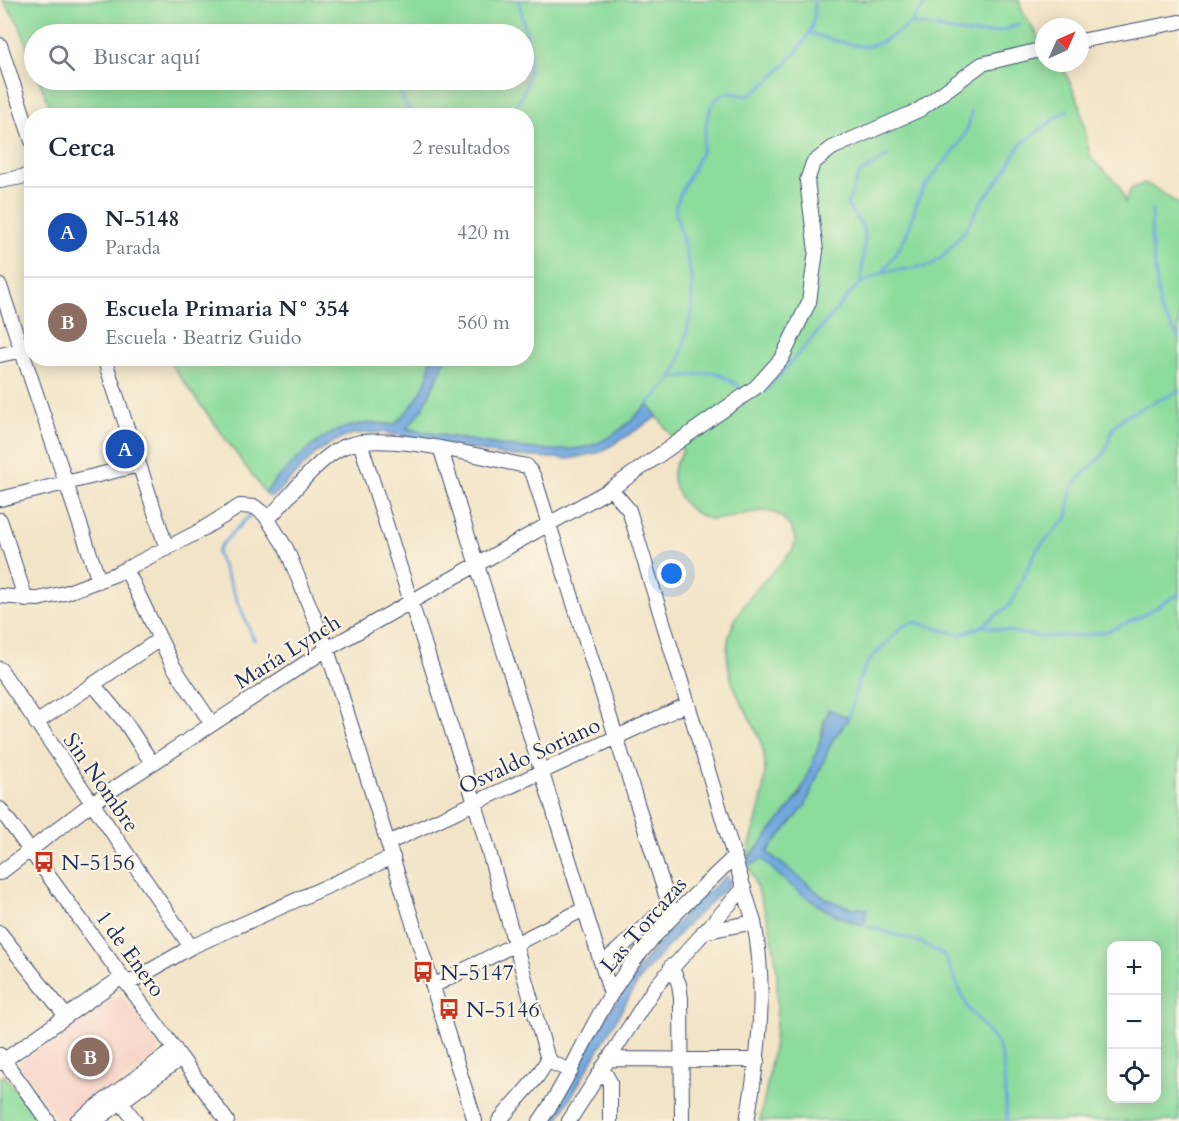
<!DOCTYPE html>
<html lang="es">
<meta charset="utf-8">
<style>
:root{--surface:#fff;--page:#f6f6f7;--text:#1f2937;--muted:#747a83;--line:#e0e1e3;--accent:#b45309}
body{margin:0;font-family:Cardo,serif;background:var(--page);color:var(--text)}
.controls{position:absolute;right:18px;bottom:18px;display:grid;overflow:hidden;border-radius:12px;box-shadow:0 3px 15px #0003}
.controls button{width:54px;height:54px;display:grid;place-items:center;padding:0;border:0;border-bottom:2px solid var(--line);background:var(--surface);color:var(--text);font:30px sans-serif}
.compass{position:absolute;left:1035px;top:18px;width:54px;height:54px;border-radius:50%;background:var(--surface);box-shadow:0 3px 15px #0003;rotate:45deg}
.you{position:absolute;left:672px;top:574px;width:21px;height:21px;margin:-15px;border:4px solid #fff;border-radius:50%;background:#1a73e8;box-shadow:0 0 0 9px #1a73e833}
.badge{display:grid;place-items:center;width:39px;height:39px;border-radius:50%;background:var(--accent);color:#fff;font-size:20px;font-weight:700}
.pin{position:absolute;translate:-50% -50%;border:3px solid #fff;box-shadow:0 2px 6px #0006}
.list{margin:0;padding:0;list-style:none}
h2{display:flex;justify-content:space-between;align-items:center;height:78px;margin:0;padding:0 24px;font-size:26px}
h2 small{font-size:20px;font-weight:400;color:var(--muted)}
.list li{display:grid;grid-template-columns:39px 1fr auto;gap:18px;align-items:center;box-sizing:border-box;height:90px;padding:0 24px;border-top:2px solid var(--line)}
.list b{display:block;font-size:22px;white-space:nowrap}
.list p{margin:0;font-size:20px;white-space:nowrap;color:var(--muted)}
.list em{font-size:20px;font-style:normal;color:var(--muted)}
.icon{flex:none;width:33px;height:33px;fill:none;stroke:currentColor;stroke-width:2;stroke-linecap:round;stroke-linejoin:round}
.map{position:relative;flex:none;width:1179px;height:1121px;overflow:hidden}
.search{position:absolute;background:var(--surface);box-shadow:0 3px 15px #0003;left:24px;top:24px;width:510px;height:66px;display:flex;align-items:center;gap:15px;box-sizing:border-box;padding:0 21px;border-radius:33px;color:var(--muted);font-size:22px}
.panel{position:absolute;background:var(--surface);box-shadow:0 3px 15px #0003;left:24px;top:108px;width:510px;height:258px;border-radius:24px}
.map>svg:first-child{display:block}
.built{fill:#f7d1c6}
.green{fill:#8cdc9c;stroke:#54867d;stroke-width:1.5;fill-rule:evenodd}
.water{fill:#70a7de;stroke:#466b9e;stroke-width:1.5}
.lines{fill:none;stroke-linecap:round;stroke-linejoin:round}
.stream{stroke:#70a7de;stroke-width:3}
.minor-casing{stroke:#3b4a6e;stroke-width:16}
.minor{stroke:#fff;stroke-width:14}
.labels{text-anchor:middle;stroke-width:4.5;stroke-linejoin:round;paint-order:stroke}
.street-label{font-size:22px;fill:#1b2f5e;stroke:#fcf5e5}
.poi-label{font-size:22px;fill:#1b2f5e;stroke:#fcf5e5;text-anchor:start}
</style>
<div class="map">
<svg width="1179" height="1121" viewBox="0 0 1179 1121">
<rect width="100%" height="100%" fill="#fcf5e5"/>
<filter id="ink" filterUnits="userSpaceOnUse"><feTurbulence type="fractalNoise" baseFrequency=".0167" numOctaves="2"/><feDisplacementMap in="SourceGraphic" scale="12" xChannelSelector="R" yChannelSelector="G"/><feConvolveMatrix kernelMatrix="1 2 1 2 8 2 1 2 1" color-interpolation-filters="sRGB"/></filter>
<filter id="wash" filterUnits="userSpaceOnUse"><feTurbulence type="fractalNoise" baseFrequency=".008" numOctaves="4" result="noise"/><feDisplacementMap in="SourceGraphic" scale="24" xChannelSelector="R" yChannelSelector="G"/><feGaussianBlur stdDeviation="1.35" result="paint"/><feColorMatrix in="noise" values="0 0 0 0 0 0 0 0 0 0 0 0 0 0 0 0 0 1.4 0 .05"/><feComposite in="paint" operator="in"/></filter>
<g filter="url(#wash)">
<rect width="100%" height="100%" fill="#f2e4c7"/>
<path class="built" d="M112,996l11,1 36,50 -2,9 -89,65h-9l-39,-54 3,-8z"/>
<path class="green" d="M3,0h1016l3,11 22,35v17h17l19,42 10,52 29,28 6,17 6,-13 13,-6 11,5 24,17v916h-419c12,-61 25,-122 12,-184 -5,-25 -15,-48 -23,-71l12,-8 49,41 45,24 12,-14 -20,-2 -22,-9 -58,-46 38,-46 27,-65 11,-14 -19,-8c-8,56 -35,100 -77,139 7,-32 22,-71 17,-103 -3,-21 -17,-40 -26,-59 -32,-68 12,-98 54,-145 4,-8 4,-12 0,-21 -20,-37 -55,-7 -81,-11 -20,-3 -40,-26 -38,-47 1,-7 6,-15 10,-21l-35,-47c-16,16 -33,34 -55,41 -41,15 -143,-9 -188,-17l17,-18 24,-51 80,-1v-242l-473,-1 -14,-35h485v-46h-490v33l-15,-43zM1112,946h44v152h-44z
M430,358c1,26 -18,50 -36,67 -45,-9 -77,14 -107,44 -7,7 -18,15 -21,25l-99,-135z
M4,1075l35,46h-39v-43z"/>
<path class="water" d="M430,359h16l-24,51 -16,19c44,7 147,31 187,16 22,-8 39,-25 55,-41l9,13 -56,35 -32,7 -68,-4 -119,-23 -29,2 -20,8 -16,10 -43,44 -4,1 -4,-3c3,-10 14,-18 21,-25 33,-34 59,-51 107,-44 18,-17 37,-41 36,-66z
M828,709l21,9 -17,23 -27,65 -38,46 58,46 22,9 20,2 -3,16c-39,-8 -75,-39 -102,-66l-13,7 -2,-5 53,-66 21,-55z
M726,876l5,7 -47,45 -43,49 -84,144h-11c54,-96 93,-172 180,-245z"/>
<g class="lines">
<path class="stream" d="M911,23l12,-17 8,-6
M809,33c12,4 50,15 60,13 14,-2 29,-15 42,-22 46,4 61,20 109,0
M394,80l18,36
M509,116c31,-36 20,-76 9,-116
M1152,210l-1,27 9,73 19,28
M883,272c10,-14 20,-28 26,-44 5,-15 7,-30 17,-43 17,-25 43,-42 45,-74
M861,282l4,-46 -2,-9 -16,-22 12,-31 29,-18
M672,378l41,-6 8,3 22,14
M755,393l12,-3 91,-105 25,-13 46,-6 14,-10 21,-24 18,-31 22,-28 16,-28 47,-35
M648,404l24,-26 7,-14 13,-54v-32l-17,-69c5,-22 20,-39 27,-60 4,-17 3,-42 18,-53 8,-6 19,-1 28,0 21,-12 58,-49 65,-73 2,-7 1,-15 1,-23
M250,515l-29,30 -4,8 37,87
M982,626l58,11 48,-2 20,-4 32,-14 39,-23
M849,718l9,-36 10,-20 35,-36 12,-4 45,13 22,-9 29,-22 26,-55 30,-31 4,-27 8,-13 25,-24 10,-28 13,-11 52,-24
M864,925l56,17 24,13 24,53 30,36 5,19 4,58"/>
</g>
</g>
<g filter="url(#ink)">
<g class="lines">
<defs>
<path id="minor" d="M1080,41l99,-19
M0,45l32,96
M0,181l32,-6
M0,286l99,295
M0,355l32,-7
M104,358l63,191
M360,442l115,361 72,253 5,7 19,8
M441,450l170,544
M611,489l18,21 125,412c13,68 5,132 -7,199
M0,499l139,-34
M268,519c21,-21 47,-58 73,-71 39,-20 142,10 186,18l7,11 139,440
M0,520l26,80
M126,569l47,97 39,58
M0,596l38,3 27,-6 51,-19 80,-41 44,-27 15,1 10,8 21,33 41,101 148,472
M0,669l191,278
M93,684l32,38 27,41
M36,723l124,-84
M0,809l227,312
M388,843l300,-139
M0,873l92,-70 235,-154 284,-160 145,-102 26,-29 27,-56 7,-51 -9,-70 6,-18 19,-15 87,-38 63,-46 62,-15
M703,932l51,-10
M0,933l66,83
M602,964l67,-59
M671,966l8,18 2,15 1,122
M127,984l64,-37 202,-90
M433,986l151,-77
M0,1055l48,66
M608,1059l150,1
M0,1063l122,-86
M602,1068l8,14v39
M121,1102l14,19
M77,1121l98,-72
M95,1121l86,-63
M499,1121l38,-44 12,-19
M540,1121c32,-45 50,-98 82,-144 31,-45 74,-83 113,-121
M569,1121l86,-134 89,-99"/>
</defs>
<use href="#minor" class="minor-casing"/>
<use href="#minor" class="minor"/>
</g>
</g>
<defs>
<symbol id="bus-bare" viewBox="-9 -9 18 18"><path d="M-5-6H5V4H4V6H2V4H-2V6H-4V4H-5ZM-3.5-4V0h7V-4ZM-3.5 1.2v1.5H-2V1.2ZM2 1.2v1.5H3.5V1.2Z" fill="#c8321e" stroke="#fcf5e5" stroke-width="2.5" paint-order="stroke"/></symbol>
</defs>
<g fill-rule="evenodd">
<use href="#bus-bare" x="29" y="847" width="30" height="30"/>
<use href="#bus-bare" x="408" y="957" width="30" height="30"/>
<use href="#bus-bare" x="434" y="994" width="30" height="30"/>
</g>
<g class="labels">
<g class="street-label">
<text transform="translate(287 651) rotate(-32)" y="8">María Lynch</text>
<text transform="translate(529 755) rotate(-25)" y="8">Osvaldo Soriano</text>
<text transform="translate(102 782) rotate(55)" y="8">Sin Nombre</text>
<text transform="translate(643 924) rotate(-49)" y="8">Las Torcazas</text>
<text transform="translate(131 953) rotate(54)" y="8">1 de Enero</text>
</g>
<g class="poi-label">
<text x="61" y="870">N-5156</text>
<text x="440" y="980">N-5147</text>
<text x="466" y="1017">N-5146</text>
</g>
</g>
</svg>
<div class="controls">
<button>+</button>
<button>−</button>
<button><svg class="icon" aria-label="locate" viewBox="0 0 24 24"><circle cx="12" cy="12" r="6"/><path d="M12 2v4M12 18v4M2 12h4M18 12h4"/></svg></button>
</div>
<svg class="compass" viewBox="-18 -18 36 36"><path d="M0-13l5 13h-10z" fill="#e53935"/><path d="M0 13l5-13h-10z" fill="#747a83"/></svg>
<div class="you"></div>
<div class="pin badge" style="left:125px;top:449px;background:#1a4fb4">A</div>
<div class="pin badge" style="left:90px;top:1057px;background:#8d6e63">B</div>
<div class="search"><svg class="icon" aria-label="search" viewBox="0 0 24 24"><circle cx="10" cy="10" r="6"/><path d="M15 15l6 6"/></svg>Buscar aquí</div>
<section class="panel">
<h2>Cerca<small>2 resultados</small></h2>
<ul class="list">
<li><span class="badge" style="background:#1a4fb4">A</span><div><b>N-5148</b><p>Parada</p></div><em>420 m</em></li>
<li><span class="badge" style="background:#8d6e63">B</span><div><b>Escuela Primaria N° 354</b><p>Escuela · Beatriz Guido</p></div><em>560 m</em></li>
</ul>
</section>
</div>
